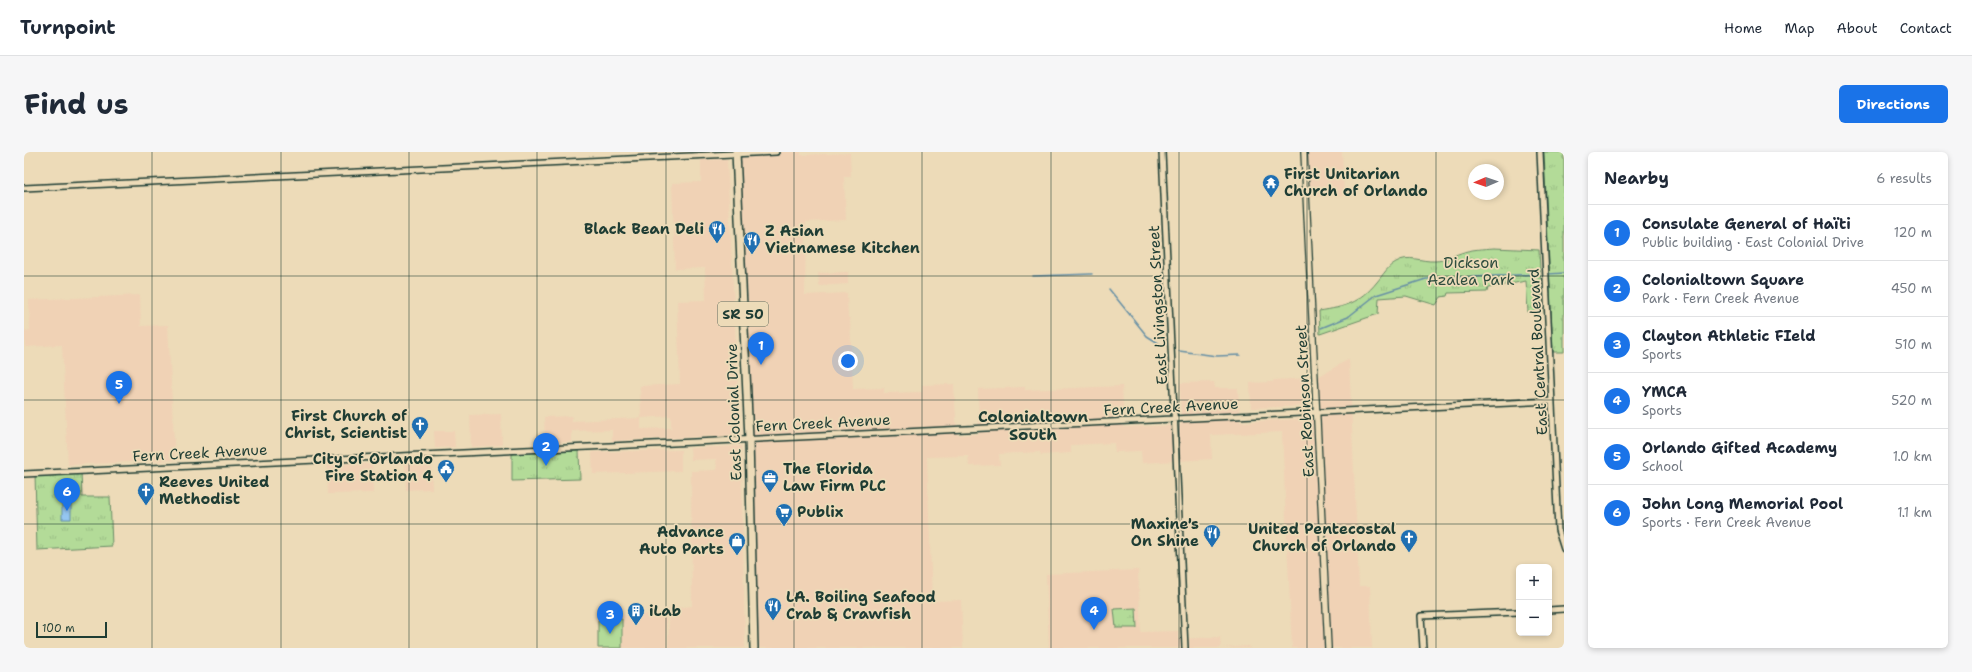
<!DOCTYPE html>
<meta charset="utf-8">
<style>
:root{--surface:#fff;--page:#f6f6f7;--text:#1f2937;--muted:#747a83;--line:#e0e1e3;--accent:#1a73e8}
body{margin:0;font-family:"Shantell Sans",sans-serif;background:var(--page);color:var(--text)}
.controls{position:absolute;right:12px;bottom:12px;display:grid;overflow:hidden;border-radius:6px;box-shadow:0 2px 6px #0003}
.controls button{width:36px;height:36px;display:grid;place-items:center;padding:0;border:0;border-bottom:1px solid var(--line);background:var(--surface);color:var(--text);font:20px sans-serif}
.compass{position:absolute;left:1444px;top:12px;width:36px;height:36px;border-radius:50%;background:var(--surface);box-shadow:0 2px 6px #0003;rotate:268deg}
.scale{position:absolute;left:12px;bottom:10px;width:71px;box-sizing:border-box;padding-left:4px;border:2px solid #1f3d34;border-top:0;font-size:11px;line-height:14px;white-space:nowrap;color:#1f3d34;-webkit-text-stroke:3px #eddbb8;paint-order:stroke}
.you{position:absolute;left:824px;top:209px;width:14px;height:14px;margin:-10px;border:3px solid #fff;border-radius:50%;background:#1a73e8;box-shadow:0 0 0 6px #1a73e833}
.badge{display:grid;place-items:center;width:26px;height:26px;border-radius:50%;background:var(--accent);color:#fff;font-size:13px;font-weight:700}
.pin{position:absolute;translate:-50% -33px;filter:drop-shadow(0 1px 2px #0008)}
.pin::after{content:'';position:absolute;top:21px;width:14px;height:12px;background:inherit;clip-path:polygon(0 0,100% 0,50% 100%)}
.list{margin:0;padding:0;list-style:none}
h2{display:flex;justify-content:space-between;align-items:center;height:52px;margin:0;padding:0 16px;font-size:17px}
h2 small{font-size:13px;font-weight:400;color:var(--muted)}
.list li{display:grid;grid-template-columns:26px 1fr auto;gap:12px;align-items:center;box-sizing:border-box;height:56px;padding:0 16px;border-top:1px solid var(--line)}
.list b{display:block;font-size:15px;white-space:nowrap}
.list p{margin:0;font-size:13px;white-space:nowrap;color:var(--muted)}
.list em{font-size:13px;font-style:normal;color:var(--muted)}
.map{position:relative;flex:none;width:1540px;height:496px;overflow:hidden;border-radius:6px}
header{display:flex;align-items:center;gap:24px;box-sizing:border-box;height:56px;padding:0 20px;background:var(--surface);border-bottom:1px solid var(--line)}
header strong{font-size:19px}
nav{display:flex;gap:22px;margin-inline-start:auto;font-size:14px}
.intro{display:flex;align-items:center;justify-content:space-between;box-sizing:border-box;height:96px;padding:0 24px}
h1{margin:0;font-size:28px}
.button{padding:10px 18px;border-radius:6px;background:var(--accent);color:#fff;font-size:14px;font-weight:700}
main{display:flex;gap:24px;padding:0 24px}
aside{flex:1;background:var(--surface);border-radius:6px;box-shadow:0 2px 6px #0003}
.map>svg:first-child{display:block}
.built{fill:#f0d2b5;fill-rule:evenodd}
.grass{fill:url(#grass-tufts);stroke:#698c66}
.garden{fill:#b3db98;stroke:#698c66}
.water{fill:#95c6f1;stroke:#668fa5}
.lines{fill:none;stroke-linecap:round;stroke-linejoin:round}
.stream{stroke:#668fa5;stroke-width:1.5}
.tertiary-casing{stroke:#1f3d34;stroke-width:8}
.secondary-casing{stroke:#1f3d34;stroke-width:8}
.trunk-casing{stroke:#1f3d34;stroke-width:10}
.tertiary{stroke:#eddbb8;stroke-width:5}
.secondary{stroke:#eddbb8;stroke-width:5.5}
.trunk{stroke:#eddbb8;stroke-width:7}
.grid{fill:none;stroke:#1f3d34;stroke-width:1;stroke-opacity:0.55}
.labels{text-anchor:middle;stroke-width:3.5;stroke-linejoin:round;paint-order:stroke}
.shield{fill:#eddbb8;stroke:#5d6c5c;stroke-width:1}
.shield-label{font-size:14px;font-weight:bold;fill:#1f3d34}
.poi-label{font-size:15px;font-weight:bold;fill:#1f3d34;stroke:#eddbb8;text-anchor:start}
.park-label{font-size:15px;fill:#2e4d3e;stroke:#eddbb8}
.street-label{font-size:15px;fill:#1f3d34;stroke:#eddbb8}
.neighbourhood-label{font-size:16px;font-weight:bold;fill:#1f3d34;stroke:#eddbb8}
</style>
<header>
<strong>Turnpoint</strong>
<nav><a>Home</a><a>Map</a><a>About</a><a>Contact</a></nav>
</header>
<div class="intro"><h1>Find us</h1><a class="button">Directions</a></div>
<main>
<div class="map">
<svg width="1540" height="496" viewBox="0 0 1540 496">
<defs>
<pattern id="grass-tufts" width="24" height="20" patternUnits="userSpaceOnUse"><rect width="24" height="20" fill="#b3db98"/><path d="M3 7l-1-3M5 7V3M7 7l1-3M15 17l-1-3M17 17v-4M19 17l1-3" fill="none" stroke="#9abd84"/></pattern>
</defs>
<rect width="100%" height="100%" fill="#eddbb8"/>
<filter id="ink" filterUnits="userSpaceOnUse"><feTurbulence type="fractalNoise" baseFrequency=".025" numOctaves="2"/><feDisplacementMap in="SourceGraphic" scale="8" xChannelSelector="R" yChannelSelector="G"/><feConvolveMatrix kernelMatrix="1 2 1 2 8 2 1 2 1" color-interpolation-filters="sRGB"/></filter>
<g filter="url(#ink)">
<path class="built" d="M712,0h65v3l49,-2 1,24h-7l2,43 -40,2 -1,73 42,-2 1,25h2l3,71 31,-1v5l38,-1v-7l32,-1 3,51 22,-1 -1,-45 47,-2v3l97,-4 2,41 57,-2 -1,-42 34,-1 1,6h23l2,34 77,-4 -1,-40 33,-19 10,227h11l2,62h-80l-10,-216 -71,3 1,24 -70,4 -1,-12 -26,1 -1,-9 -43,2v8l-30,2 -1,-3 -41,2 1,11 -31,1 -1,-10 -41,1 5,144 29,-1 2,48h-209z
M1281,0h37l2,44 -37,1z
M703,7l13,276 -128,6v-11l-40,1v11l-27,1 -1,-26 28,-1v5l69,-3 -1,-32 40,-2 -3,-83 29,-1 -1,-32 -30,1 -3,-86 29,-1v-22zM647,264v12l-30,1v-11z
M824,120v12l-29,2 -1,-13z
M116,143l1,31 27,-1 7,135 -107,5 -6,-120 -37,2 -1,-16 6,-1 -1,-30z
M1285,226l1,28 -59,2 -1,-25 23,-1v-2z
M477,262l1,31 -31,2 -1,-32z
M410,279h20l1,16 -20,1z
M717,294l4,202h-77l1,-39 23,-3 -1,-135 26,-1 -1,-11 -25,1 -1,-12z
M657,298v21l-88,3 -1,-22z
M407,309l1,28 -26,1 -1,-28z
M303,311l45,1 1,29 -45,1z
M1114,418l3,62 37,-1v8l42,-2 1,11 28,-2 1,2h-201l-3,-74z
M642,462l1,34h-70v-32z"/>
<path class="grass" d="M1520,0h20v200h-11z
M1470,96l45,2 3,62h-14l-2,-31 -38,7 -1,4 -39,1 -1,3 -6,1 -5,8 -30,-9 -27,2 -1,16 -58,20 -1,-23c26,-4 41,-8 58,-29 6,-7 11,-16 19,-20 13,-8 25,0 39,-1 10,0 16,-5 26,-8 10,-4 22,-4 33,-5z
M555,299l1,28 -68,2v-27z
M57,319l1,26h28l2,49 -75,4 -2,-76z
M1112,456l1,20h-21l-2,-19z"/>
<path class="garden" d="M598,467v29h-24v-28z"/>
<path class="water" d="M38,351h9v16h-9z"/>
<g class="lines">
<path class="stream" d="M1525,122l15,-1
M1009,124l59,-2
M1085,137l38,47 16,10
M1297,176l27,-11 28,-22 50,-16 113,-5
M1155,199l38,5 23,-1"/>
<defs>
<path id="tertiary" d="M1138,0l23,496
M1516,0l18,378 6,19
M0,36l752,-36
M0,322l1527,-73
M1525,458l15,-1
M1399,496l-2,-32 98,-4"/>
<path id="secondary" d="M1280,0l24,496"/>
<path id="trunk" d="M712,0l13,287 5,209"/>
</defs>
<use href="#tertiary" class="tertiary-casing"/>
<use href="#secondary" class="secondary-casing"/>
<use href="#trunk" class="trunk-casing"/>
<use href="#tertiary" class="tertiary"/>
<use href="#secondary" class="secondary"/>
<use href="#trunk" class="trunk"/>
</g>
</g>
<path class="grid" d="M128,0v496M257,0v496M385,0v496M513,0v496M642,0v496M770,0v496M898,0v496M1027,0v496M1155,0v496M1283,0v496M1412,0v496M0,124h1540M0,248h1540M0,372h1540"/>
<defs>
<symbol id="temple-pin" viewBox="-11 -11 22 30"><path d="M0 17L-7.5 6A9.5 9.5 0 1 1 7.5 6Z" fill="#1f6fb2" stroke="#eddbb8"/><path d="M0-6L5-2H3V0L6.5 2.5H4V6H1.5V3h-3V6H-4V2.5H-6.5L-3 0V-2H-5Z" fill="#fff"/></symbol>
<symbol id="restaurant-pin" viewBox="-11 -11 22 30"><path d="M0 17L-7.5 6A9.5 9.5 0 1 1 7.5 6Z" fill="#1f6fb2" stroke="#eddbb8"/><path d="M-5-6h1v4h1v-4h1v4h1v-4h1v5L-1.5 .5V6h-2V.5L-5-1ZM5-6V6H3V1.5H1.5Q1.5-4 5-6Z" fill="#fff"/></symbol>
<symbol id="church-pin" viewBox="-11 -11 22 30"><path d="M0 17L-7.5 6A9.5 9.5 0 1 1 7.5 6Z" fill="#1f6fb2" stroke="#eddbb8"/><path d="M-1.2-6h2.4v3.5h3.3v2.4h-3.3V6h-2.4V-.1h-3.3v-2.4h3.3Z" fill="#fff"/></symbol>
<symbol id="civic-pin" viewBox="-11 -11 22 30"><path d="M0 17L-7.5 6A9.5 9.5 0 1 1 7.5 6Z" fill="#1f6fb2" stroke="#eddbb8"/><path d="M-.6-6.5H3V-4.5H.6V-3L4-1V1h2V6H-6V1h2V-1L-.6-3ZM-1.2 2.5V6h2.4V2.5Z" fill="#fff"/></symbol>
<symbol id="office-pin" viewBox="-11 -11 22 30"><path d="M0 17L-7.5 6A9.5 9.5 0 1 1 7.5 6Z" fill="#1f6fb2" stroke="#eddbb8"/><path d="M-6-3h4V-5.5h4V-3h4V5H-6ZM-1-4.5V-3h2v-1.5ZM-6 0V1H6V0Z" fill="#fff"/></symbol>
<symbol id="supermarket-pin" viewBox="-11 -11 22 30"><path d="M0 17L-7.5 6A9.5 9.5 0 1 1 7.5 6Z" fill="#1f6fb2" stroke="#eddbb8"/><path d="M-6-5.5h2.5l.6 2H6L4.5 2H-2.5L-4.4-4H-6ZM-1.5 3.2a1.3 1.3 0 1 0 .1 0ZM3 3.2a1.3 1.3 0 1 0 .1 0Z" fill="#fff"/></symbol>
<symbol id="shop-pin" viewBox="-11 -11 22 30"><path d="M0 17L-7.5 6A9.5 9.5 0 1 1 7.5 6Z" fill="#1f6fb2" stroke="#eddbb8"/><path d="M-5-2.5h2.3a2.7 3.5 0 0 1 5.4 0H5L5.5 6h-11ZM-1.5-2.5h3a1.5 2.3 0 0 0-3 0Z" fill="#fff"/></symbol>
<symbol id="building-pin" viewBox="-11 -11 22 30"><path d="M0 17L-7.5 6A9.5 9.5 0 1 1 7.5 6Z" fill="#1f6fb2" stroke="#eddbb8"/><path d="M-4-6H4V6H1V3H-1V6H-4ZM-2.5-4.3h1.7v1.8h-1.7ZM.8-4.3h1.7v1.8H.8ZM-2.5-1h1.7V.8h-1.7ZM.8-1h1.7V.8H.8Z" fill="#fff"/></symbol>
</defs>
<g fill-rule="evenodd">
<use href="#temple-pin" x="1237" y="21" width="20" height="27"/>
<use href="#restaurant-pin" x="683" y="67" width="20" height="27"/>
<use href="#restaurant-pin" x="718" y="78" width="20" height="27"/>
<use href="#church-pin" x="386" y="263" width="20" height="27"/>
<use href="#civic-pin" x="412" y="306" width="20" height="27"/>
<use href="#office-pin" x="736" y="316" width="20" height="27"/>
<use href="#church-pin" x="112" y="329" width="20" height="27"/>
<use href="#supermarket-pin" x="750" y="350" width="20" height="27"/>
<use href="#restaurant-pin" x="1178" y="371" width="20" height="27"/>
<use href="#church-pin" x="1375" y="376" width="20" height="27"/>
<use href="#shop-pin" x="703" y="379" width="20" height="27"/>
<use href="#restaurant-pin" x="739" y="444" width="20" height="27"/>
<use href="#building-pin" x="602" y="449" width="20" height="27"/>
</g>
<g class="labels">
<rect class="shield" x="694" y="150" width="50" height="24" rx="3"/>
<g class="shield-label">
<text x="719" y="167">SR 50</text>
</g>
<g class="poi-label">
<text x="1260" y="27">First Unitarian<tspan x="1260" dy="17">Church of Orlando</tspan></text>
<text x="680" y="82" text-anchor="end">Black Bean Deli</text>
<text x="741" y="84">Z Asian<tspan x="741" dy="17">Vietnamese Kitchen</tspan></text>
<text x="383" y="269" text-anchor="end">First Church of<tspan x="383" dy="17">Christ, Scientist</tspan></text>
<text x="409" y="312" text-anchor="end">City of Orlando<tspan x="409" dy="17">Fire Station 4</tspan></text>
<text x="759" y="322">The Florida<tspan x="759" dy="17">Law Firm PLC</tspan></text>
<text x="135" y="335">Reeves United<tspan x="135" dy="17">Methodist</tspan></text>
<text x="773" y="365">Publix</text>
<text x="1175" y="377" text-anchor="end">Maxine's<tspan x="1175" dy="17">On Shine</tspan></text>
<text x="1372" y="382" text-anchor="end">United Pentecostal<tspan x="1372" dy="17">Church of Orlando</tspan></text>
<text x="700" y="385" text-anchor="end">Advance<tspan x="700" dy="17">Auto Parts</tspan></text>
<text x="762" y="450">LA. Boiling Seafood<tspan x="762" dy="17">Crab &amp; Crawfish</tspan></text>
<text x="625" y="464">iLab</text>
</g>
<g class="park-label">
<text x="1447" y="116">Dickson<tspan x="1447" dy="17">Azalea Park</tspan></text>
</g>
<g class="street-label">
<text transform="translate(1134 153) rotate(-93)" y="5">East Livingston Street</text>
<text transform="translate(1514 200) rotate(-93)" y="5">East Central Boulevard</text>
<text transform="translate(1281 249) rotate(-93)" y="5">East Robinson Street</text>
<text transform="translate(1147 255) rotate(-3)" y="5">Fern Creek Avenue</text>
<text transform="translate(710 260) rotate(-92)" y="5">East Colonial Drive</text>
<text transform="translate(799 271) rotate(-3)" y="5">Fern Creek Avenue</text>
<text transform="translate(176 301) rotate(-3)" y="5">Fern Creek Avenue</text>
</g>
<g class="neighbourhood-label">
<text x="1009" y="270">Colonialtown<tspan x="1009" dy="18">South</tspan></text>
</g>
</g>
</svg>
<div class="controls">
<button>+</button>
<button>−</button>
</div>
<svg class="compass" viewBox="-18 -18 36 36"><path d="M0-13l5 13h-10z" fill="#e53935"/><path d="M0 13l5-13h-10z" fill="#747a83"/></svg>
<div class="scale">100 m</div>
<div class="you"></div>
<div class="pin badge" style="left:737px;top:213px">1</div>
<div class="pin badge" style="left:522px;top:314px">2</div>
<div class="pin badge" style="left:586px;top:482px">3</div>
<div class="pin badge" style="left:1070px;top:478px">4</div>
<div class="pin badge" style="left:95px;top:252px">5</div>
<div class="pin badge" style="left:43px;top:359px">6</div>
</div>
<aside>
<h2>Nearby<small>6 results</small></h2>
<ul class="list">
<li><span class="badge">1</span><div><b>Consulate General of Haïti</b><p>Public building · East Colonial Drive</p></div><em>120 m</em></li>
<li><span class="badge">2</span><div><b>Colonialtown Square</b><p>Park · Fern Creek Avenue</p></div><em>450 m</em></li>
<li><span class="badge">3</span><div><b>Clayton Athletic FIeld</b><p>Sports</p></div><em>510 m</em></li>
<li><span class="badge">4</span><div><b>YMCA</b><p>Sports</p></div><em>520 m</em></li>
<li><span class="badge">5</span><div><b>Orlando Gifted Academy</b><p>School</p></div><em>1.0 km</em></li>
<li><span class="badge">6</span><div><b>John Long Memorial Pool</b><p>Sports · Fern Creek Avenue</p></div><em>1.1 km</em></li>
</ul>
</aside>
</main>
